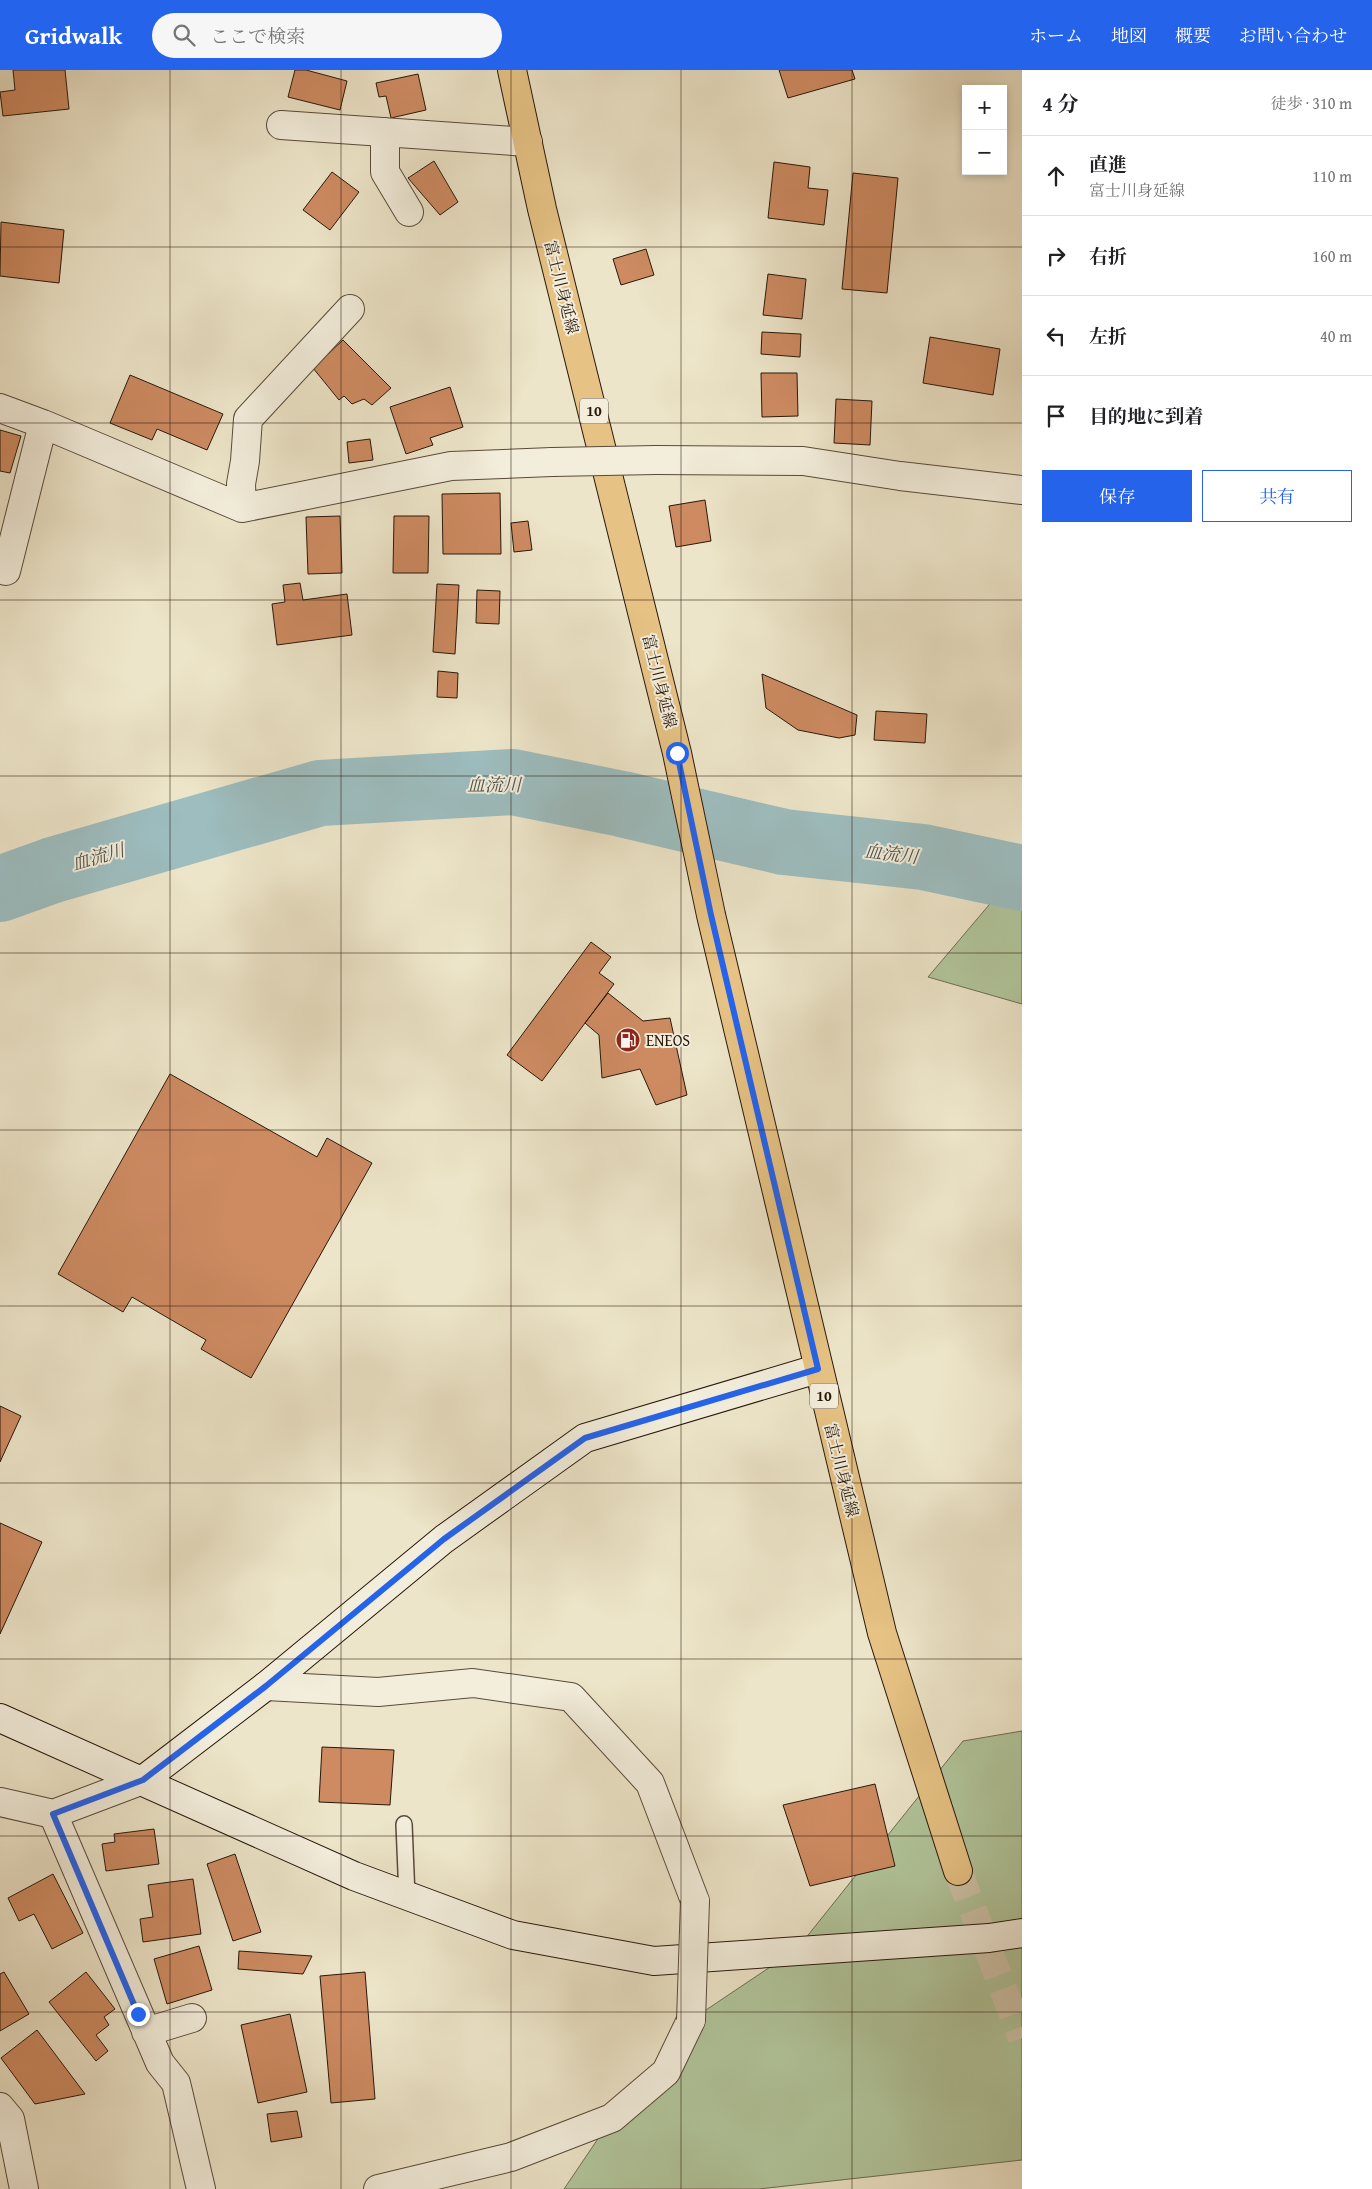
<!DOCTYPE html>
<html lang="ja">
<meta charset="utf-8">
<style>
:root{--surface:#fff;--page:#f6f6f6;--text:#202124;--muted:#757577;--line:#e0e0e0;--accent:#2563eb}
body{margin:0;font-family:"Gentium Book Plus","Noto Serif JP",serif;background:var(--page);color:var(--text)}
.controls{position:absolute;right:15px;top:15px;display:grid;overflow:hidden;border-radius:0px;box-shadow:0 2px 8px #0003}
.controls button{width:45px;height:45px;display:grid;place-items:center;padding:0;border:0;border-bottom:1px solid var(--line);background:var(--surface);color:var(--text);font:25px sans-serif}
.stop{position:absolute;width:15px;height:15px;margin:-11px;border:4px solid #2563eb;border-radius:50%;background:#fff}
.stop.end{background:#2563eb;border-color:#fff;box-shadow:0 1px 5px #0008}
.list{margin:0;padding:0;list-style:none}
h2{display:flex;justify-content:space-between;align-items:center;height:65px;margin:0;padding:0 20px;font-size:21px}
h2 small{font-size:16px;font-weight:400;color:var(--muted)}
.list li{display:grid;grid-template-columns:32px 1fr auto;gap:15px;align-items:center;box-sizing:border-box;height:80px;padding:0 20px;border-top:1px solid var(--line)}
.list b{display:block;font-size:19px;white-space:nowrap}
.list p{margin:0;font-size:16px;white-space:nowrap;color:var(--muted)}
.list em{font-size:16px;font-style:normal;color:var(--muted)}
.actions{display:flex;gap:10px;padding:15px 20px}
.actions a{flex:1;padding:11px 0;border:1px solid var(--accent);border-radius:0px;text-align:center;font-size:18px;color:var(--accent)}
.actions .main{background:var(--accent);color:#fff}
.icon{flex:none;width:28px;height:28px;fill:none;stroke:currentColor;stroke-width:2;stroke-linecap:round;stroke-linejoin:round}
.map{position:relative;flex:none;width:1022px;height:2119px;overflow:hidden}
header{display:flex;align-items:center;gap:30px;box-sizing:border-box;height:70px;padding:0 25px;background:var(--accent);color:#fff}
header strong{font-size:24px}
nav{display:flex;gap:28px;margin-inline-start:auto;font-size:18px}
.search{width:350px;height:45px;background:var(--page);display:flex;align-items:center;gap:12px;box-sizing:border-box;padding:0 18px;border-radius:28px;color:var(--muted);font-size:19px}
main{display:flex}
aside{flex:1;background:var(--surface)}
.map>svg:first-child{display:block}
.green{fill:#b2c69c;stroke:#6d6e54}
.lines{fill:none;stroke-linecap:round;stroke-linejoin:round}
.river{stroke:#9dbdbf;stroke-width:66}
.building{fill:#ce8b62;stroke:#28170b}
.primary-tunnel{stroke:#cfc6ac;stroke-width:28;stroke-dasharray:28 14;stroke-linecap:butt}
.lane-casing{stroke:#594a3a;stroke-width:18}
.street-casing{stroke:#594a3a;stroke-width:30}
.secondary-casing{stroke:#28170b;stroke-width:30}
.primary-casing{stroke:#28170b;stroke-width:30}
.lane{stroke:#f3eedc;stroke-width:15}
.street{stroke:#f3eedc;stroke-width:28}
.secondary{stroke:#f3eedc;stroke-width:28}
.primary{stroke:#e6c284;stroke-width:28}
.street-bridge-casing{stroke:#594a3a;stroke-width:30;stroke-linecap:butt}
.street-bridge{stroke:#f3eedc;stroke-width:28}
.route{stroke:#2563eb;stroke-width:6}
.grid{fill:none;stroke:#28170b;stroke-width:1;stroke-opacity:0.55}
.labels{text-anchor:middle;stroke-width:4;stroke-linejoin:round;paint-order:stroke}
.shield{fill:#f3eedc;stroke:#65584a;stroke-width:1}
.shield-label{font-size:15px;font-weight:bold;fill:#28170b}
.street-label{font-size:16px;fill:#28170b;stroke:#f3eedc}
.poi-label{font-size:16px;fill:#28170b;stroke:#f3eedc;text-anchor:start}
.water-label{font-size:18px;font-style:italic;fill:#51514a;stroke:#f3eedc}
</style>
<header>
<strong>Gridwalk</strong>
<div class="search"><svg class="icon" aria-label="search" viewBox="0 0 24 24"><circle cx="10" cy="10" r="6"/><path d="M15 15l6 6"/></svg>ここで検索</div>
<nav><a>ホーム</a><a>地図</a><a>概要</a><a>お問い合わせ</a></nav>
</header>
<main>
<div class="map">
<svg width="1022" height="2119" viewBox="0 0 1022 2119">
<rect width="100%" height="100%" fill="#ede5c9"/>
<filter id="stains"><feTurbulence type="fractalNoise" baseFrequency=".004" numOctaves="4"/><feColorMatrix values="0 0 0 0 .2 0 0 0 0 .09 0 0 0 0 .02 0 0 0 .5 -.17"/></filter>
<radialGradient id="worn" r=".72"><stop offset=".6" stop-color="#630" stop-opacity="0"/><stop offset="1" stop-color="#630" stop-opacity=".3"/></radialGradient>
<path class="green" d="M1022,796v138l-94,-27z
M1022,1661v429l-263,29h-195l48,-71 79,-98 106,-71 166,-208z"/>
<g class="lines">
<path class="river" d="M0,819l53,-19 267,-77 193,-11 109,22 162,38 139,15 99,21"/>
</g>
<path class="building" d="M13,0h52l4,39 -66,7 -3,-24 15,-2z
M295,0h11l41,11 -7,29 -52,-13z
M779,0h73l3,9 -67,19z
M418,4l8,36 -35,8 -5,-22 -7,1 -3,-14z
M434,91l24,41 -18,13 -32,-37z
M774,92l36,5 -2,21 20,2 -4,35 -56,-7z
M332,102l27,20 -29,38 -27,-20z
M853,103l45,5 -11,115 -45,-4z
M1,152l63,8 -5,53 -59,-7z
M646,179l8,26 -33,10 -8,-26z
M768,204l38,5 -4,40 -39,-4z
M762,262l39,2 -1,23 -39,-3z
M930,267l70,12 -7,46 -70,-12z
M343,270l48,48 -19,17 -8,-6 -12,5 -8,-8 -5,4 -26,-32z
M761,303h36l1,43 -36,1z
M130,305l93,39 -16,36 -50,-21 -5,11 -42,-17z
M450,317l13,40 -33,11 3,7 -27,9 -16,-47z
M836,329l36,2 -2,44 -36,-2z
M0,360l21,6 -11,37 -10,-2z
M370,369l3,21 -24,3 -2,-21z
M500,423l1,61h-58l-1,-60z
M705,430l6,41 -35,6 -7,-41z
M340,446l2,57 -34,1 -2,-57z
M394,446h35l-1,57h-35z
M528,451l4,29 -18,2 -3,-29z
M300,513l3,17 44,-6 5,41 -75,10 -5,-41 13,-2 -2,-17z
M437,514l22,1 -4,69 -22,-2z
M477,520l23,1 -1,33 -23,-1z
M438,601l20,2 -1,25 -20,-1z
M762,604l95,41 -2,20 -16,3 -41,-8 -32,-22z
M876,641l51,3 -2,29 -51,-3z
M591,872l20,15 -12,16 15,11 -72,97 -35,-26z
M608,923l35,28 27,-3 17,77 -31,10 -16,-36 -38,9 -3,-43 -14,-12z
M170,1004l147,83 10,-19 45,25 -121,215 -50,-29 5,-9 -74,-43 -9,15 -65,-38z
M0,1336l21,10 -21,46z
M0,1453l42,19 -42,92z
M322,1677l72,3 -4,55 -71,-3z
M875,1714l20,82 -85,20 -27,-81z
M154,1759l5,35 -53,7 -4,-27 13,-2 -1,-8z
M235,1784l26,78 -28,9 -26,-77z
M53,1804l30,59 -31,16 -18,-35 -15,7 -11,-23z
M193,1809l8,55 -58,8 -3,-23 13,-2 -5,-32z
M199,1876l13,44 -45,14 -13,-45z
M239,1881l73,5 -9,18 -65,-5z
M4,1902l25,42 -29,17v-57z
M86,1902l29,37 -11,8 5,8 -13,10 12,16 -12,10 -47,-59z
M365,1902l10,127 -44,4 -11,-127z
M290,1944l17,78 -49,11 -17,-78z
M37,1960l48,64 -50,10 -34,-46z
M297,2041l5,26 -31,5 -4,-28z"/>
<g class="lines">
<path class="primary-tunnel" d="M958,1801l64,167"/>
<defs>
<path id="lane" d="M404,1754l3,73"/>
<path id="street" d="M281,55l247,17
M385,62v40l24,40
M0,338l43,16 199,84 -1,-24 4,-23 3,-42 102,-110
M656,390l147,1 97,15 122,14
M242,438l209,-42 101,-4
M6,501l37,-147
M266,1616l112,6 95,-9 98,14 79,86 45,118
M0,1732l53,12 90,-34
M53,1744l107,249 16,20 25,106
M146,1962l46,-14
M0,2037l10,12 14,70
M378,2119l133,-32 101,-39 54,-46 25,-52"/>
<path id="secondary" d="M0,1648l354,158 159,59 141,26 335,-23 33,-5
M143,1710l123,-94 178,-147 141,-101 232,-69"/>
<path id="primary" d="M512,0l30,139 135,544 34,162 171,718 76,238"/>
</defs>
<use href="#lane" class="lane-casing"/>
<use href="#street" class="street-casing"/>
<use href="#secondary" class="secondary-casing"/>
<use href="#primary" class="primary-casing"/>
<use href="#lane" class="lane"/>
<use href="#street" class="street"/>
<use href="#secondary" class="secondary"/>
<use href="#primary" class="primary"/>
<defs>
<path id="street-bridge" d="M552,392l104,-2
M691,1950l4,-119"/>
</defs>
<use href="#street-bridge" class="street-bridge-casing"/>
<use href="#street-bridge" class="street-bridge"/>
</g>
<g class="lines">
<path class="route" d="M138,1944l-85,-200 90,-34 123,-94 178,-147 141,-101 233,-69 -107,-454 -34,-162"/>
</g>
<path class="grid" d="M170,0v2119M341,0v2119M511,0v2119M681,0v2119M852,0v2119M0,177h1022M0,353h1022M0,530h1022M0,706h1022M0,883h1022M0,1060h1022M0,1236h1022M0,1413h1022M0,1589h1022M0,1766h1022M0,1942h1022"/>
<defs>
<symbol id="fuel-disc" viewBox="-11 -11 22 22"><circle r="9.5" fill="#8f2418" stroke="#f3eedc"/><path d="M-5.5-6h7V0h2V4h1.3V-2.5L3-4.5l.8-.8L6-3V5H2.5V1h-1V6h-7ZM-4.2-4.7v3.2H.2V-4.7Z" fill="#fff"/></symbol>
</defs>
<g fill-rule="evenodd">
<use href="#fuel-disc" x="614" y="956" width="28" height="28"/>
</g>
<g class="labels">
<g class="shield">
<rect x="580" y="328.5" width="28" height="25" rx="4"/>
<rect x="810" y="1313.5" width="28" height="25" rx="4"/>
</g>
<g class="shield-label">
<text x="594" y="346">10</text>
<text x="824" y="1331">10</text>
</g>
<g class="street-label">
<text transform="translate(562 217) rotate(76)" y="6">富士川身延線</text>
<text transform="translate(660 611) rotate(76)" y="6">富士川身延線</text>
<text transform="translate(842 1400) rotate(76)" y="6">富士川身延線</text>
</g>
<g class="poi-label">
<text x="646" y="976">ENEOS</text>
</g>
<g class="water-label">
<text x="494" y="721">血流川</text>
<text transform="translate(891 784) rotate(7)" y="6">血流川</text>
<text transform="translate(98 787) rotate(-16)" y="6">血流川</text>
</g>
</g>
<rect width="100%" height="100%" filter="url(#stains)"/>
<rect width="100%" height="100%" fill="url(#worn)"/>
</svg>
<div class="controls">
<button>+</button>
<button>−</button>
</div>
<div class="stop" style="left:677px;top:683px"></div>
<div class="stop end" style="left:138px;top:1944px"></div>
</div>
<aside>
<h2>4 分<small>徒歩 · 310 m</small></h2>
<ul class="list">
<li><svg class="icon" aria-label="ahead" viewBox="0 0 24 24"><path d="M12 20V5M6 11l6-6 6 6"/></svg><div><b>直進</b><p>富士川身延線</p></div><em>110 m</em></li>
<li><svg class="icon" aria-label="right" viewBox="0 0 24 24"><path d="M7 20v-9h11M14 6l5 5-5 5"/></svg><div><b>右折</b></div><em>160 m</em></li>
<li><svg class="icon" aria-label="left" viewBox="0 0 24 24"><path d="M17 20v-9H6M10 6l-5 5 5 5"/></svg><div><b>左折</b></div><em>40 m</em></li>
<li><svg class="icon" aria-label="arrive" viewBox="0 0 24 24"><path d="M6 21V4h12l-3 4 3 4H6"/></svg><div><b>目的地に到着</b></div></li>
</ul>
<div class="actions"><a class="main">保存</a><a>共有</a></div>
</aside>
</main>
